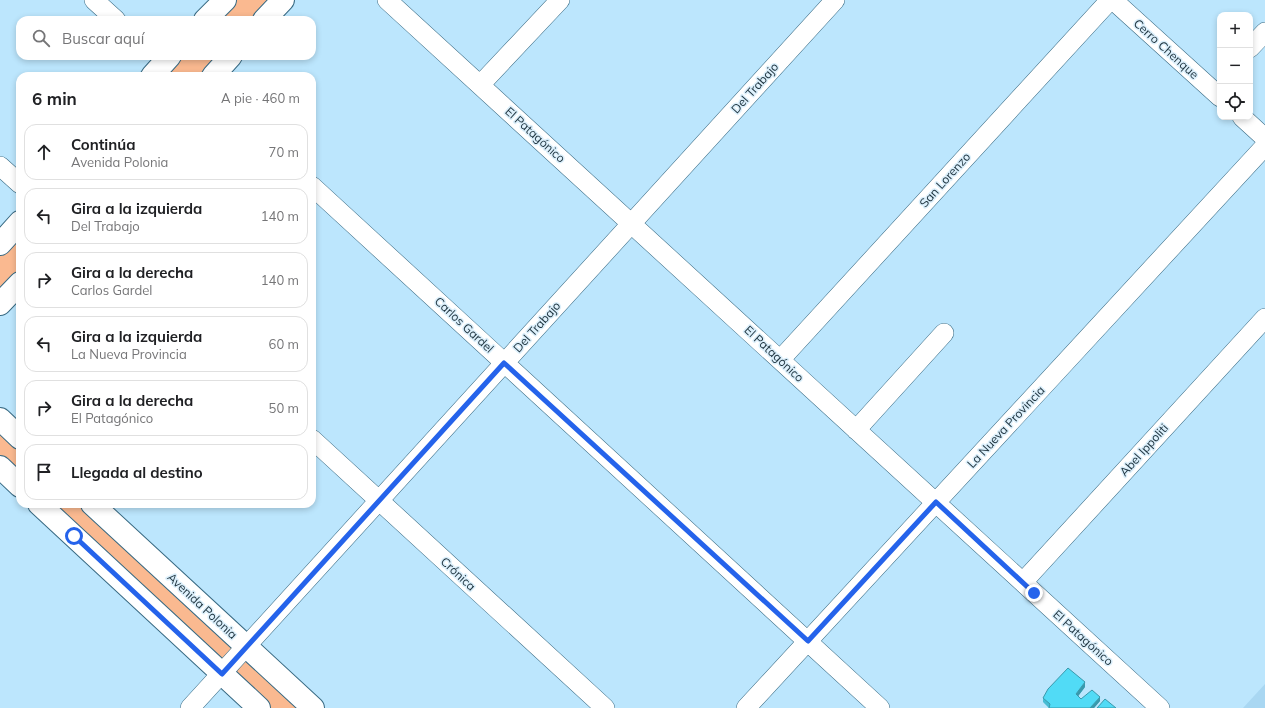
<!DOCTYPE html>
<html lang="es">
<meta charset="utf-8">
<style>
:root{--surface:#fff;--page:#f2f2f2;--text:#202124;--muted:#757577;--line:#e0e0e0}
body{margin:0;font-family:Mulish,sans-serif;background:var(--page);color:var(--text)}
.controls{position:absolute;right:12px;top:12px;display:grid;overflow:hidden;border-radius:8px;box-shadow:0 2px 6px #0003}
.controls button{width:36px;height:36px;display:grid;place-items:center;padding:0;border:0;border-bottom:1px solid var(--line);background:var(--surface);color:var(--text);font:20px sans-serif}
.stop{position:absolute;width:12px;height:12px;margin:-9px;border:3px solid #2563eb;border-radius:50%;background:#fff}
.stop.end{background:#2563eb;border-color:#fff;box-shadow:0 1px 4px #0008}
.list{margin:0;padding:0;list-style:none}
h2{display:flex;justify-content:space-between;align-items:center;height:52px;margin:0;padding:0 16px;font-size:17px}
h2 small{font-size:13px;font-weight:400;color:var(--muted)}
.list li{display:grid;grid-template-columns:26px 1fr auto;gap:12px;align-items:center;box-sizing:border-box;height:56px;margin:0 8px 8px;padding:0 8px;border:1px solid var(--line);border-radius:12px}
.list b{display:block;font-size:15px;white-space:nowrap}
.list p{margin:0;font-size:13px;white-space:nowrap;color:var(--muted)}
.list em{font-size:13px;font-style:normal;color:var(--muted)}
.icon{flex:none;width:22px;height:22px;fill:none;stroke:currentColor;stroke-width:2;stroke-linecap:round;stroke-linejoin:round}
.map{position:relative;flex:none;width:1265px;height:708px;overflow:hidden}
.search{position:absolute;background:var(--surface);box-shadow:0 2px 6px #0003;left:16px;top:16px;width:300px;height:44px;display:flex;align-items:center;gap:10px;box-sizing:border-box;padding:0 14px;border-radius:12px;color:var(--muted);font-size:15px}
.panel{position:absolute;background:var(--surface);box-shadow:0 2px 6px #0003;left:16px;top:72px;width:300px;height:436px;border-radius:12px}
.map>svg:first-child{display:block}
.built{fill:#a9d7f2}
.green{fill:#fab990}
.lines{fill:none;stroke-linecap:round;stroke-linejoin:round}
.minor-casing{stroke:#386a83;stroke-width:20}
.major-casing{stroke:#386a83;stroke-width:24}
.minor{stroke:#fff;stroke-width:19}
.major{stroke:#fff;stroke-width:22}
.wall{fill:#46bcd4}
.shaded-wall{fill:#3999ac}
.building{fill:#51dbf6;stroke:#3999ac}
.route{stroke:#2563eb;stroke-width:5}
.labels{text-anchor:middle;stroke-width:3;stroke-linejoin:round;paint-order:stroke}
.street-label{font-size:12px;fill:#203540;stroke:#dbeffb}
</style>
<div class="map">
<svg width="1265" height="708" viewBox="0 0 1265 708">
<rect width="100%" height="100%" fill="#bce6fd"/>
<path class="built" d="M1265,684v24h-22z"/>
<path class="green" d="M225,0h58l-19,20h-59z
M170,56h61l-18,20h-61z
M20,222v61l-20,21v-60z
M0,419l20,19v48l-20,-19z
M39,504h53l221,204h-54z"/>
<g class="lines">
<defs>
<path id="minor" d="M94,0l22,20
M387,0l773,708
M1113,0l107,97
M1250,48l15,-16
M480,85l80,-85
M1242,117l23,21
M0,166l20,18
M312,186l568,522
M780,360l330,-360
M856,430l88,-97
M312,439l293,269
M1023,582l242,-264
M190,708l645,-708
M746,708l519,-562"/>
<path id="major" d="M205,20l20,-20
M264,20l19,-20
M152,76l18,-20
M213,76l18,-20
M0,244l20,-22
M0,304l20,-21
M0,419l20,19
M0,467l20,19
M39,504l220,204
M92,504l221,204"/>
</defs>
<use href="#minor" class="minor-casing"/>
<use href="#major" class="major-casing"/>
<use href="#minor" class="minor"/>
<use href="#major" class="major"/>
</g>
<path class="wall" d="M1085,687l-7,9 3,3 19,2 -6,7h-45l-6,-6v-4z"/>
<path class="shaded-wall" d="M1085,682v5l-9,12v-5z
M1100,697v4l-6,7h-4z"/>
<path class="building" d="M1068,668l17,14 -9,12 5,5 11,-9 8,7 -10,11h-41l1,-4 -7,-6 5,-9z
M1105,699l11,9h-19z"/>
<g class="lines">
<path class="route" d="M74,536l148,138 282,-311 304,278 128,-139 98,91"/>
</g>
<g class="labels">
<g class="street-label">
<text transform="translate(1166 49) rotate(42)" y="4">Cerro Chenque</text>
<text transform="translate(755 88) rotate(-48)" y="4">Del Trabajo</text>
<text transform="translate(535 135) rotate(42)" y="4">El Patagónico</text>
<text transform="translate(945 180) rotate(-48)" y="4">San Lorenzo</text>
<text transform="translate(464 325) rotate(43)" y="4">Carlos Gardel</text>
<text transform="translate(537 327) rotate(-48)" y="4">Del Trabajo</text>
<text transform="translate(774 354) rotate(43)" y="4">El Patagónico</text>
<text transform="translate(1006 427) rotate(-47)" y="4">La Nueva Provincia</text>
<text transform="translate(1144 450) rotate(-48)" y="4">Abel Ippoliti</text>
<text transform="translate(458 574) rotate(43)" y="4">Crónica</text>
<text transform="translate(202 606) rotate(43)" y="4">Avenida Polonia</text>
<text transform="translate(1083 638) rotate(42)" y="4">El Patagónico</text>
</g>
</g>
</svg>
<div class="controls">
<button>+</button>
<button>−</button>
<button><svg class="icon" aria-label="locate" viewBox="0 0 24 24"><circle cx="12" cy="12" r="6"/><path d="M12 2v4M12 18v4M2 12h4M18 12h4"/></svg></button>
</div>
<div class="stop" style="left:74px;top:536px"></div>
<div class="stop end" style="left:1034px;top:593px"></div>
<div class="search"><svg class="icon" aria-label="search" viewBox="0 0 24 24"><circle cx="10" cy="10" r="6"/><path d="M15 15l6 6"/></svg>Buscar aquí</div>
<section class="panel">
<h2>6 min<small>A pie · 460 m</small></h2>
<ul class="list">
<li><svg class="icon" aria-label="ahead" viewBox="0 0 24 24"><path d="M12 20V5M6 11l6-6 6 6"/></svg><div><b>Continúa</b><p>Avenida Polonia</p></div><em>70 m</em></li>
<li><svg class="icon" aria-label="left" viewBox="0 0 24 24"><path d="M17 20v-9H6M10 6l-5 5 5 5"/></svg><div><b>Gira a la izquierda</b><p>Del Trabajo</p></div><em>140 m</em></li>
<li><svg class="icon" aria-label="right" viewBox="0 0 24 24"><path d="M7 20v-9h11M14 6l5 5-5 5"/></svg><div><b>Gira a la derecha</b><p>Carlos Gardel</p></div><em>140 m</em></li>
<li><svg class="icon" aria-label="left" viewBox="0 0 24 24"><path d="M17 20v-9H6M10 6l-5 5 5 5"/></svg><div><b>Gira a la izquierda</b><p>La Nueva Provincia</p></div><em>60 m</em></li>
<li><svg class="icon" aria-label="right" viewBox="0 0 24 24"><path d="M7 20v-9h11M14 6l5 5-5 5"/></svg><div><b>Gira a la derecha</b><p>El Patagónico</p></div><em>50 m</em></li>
<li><svg class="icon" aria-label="arrive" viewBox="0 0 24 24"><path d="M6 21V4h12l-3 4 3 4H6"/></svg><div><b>Llegada al destino</b></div></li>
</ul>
</section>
</div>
